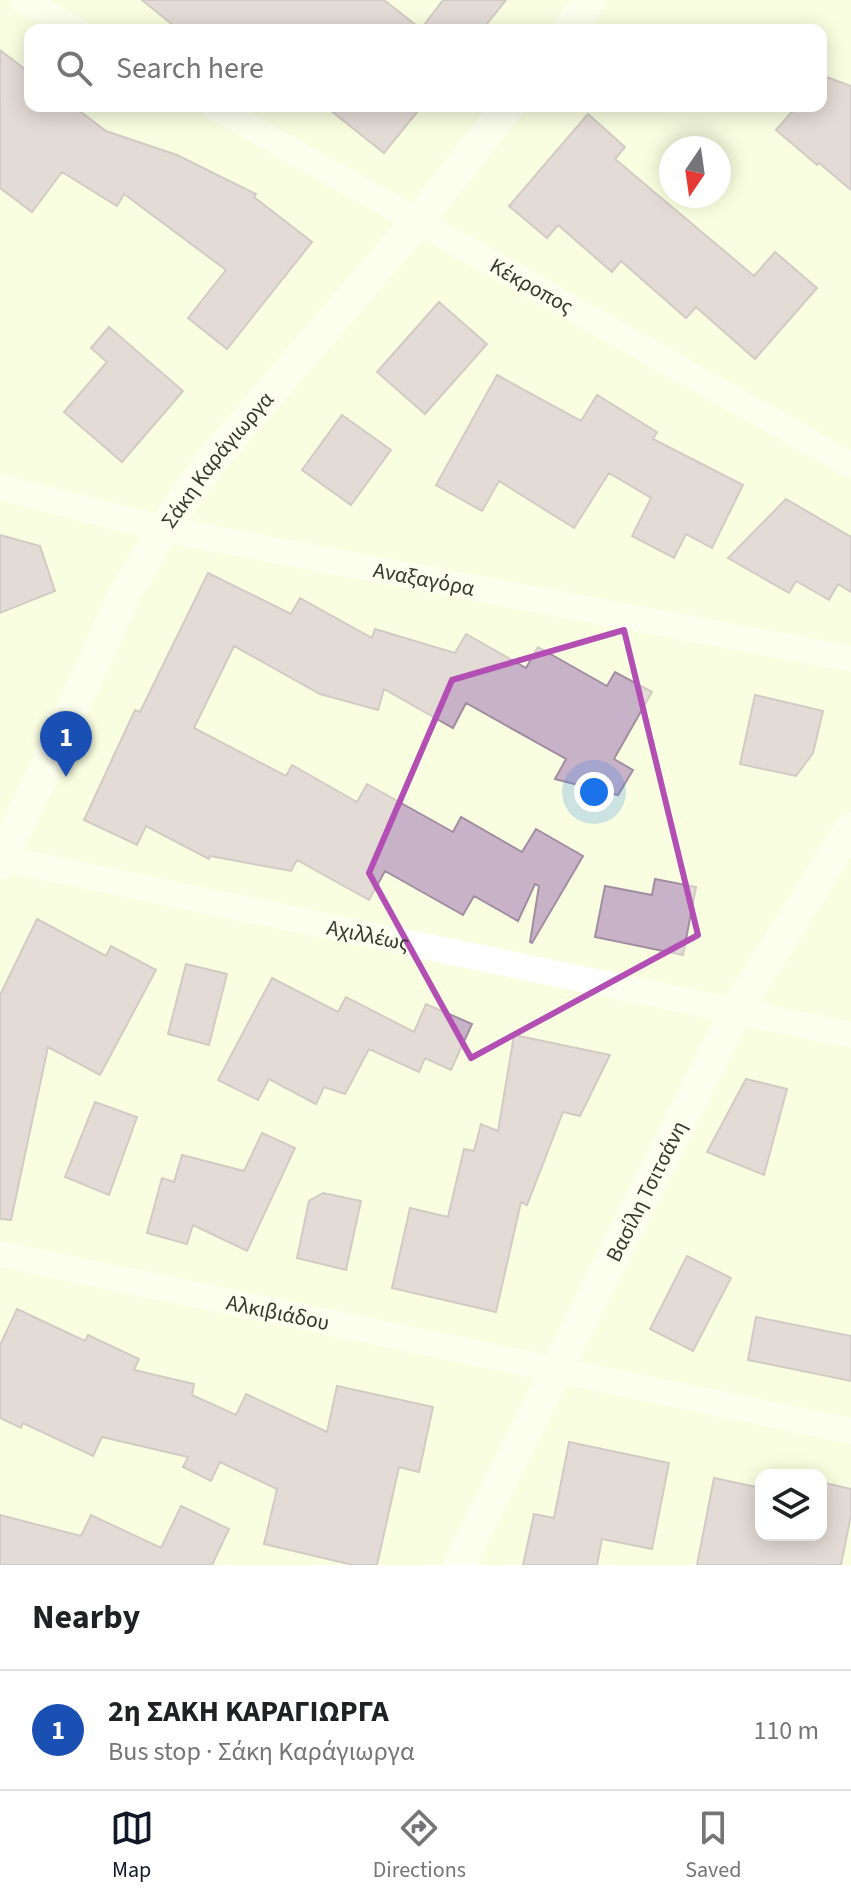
<!DOCTYPE html>
<meta charset="utf-8">
<style>
:root{--surface:#fff;--page:#f6f6f6;--text:#202124;--muted:#757577;--line:#e0e0e0;--accent:#111827}
body{margin:0;font-family:"Source Sans 3",sans-serif;background:var(--page);color:var(--text)}
.controls{position:absolute;right:24px;bottom:24px;display:grid;overflow:hidden;border-radius:16px;box-shadow:0 4px 20px #0003}
.controls button{width:72px;height:72px;display:grid;place-items:center;padding:0;border:0;border-bottom:2px solid var(--line);background:var(--surface);color:var(--text);font:40px sans-serif}
.compass{position:absolute;left:659px;top:136px;width:72px;height:72px;border-radius:50%;background:var(--surface);box-shadow:0 4px 20px #0003;rotate:193deg}
.you{position:absolute;left:594px;top:792px;width:28px;height:28px;margin:-20px;border:6px solid #fff;border-radius:50%;background:#1a73e8;box-shadow:0 0 0 12px #1a73e833}
.badge{display:grid;place-items:center;width:52px;height:52px;border-radius:50%;background:var(--accent);color:#fff;font-size:26px;font-weight:700}
.pin{position:absolute;translate:-50% -66px;filter:drop-shadow(0 2px 4px #0008)}
.pin::after{content:'';position:absolute;top:42px;width:28px;height:24px;background:inherit;clip-path:polygon(0 0,100% 0,50% 100%)}
.list{margin:0;padding:0;list-style:none}
h2{display:flex;justify-content:space-between;align-items:center;height:104px;margin:0;padding:0 32px;font-size:34px}
h2 small{font-size:26px;font-weight:400;color:var(--muted)}
.list li{display:grid;grid-template-columns:52px 1fr auto;gap:24px;align-items:center;box-sizing:border-box;height:120px;padding:0 32px;border-top:2px solid var(--line)}
.list b{display:block;font-size:30px;white-space:nowrap}
.list p{margin:0;font-size:26px;white-space:nowrap;color:var(--muted)}
.list em{font-size:26px;font-style:normal;color:var(--muted)}
.icon{flex:none;width:44px;height:44px;fill:none;stroke:currentColor;stroke-width:2;stroke-linecap:round;stroke-linejoin:round}
.map{position:relative;flex:none;width:851px;height:1565px;overflow:hidden}
.search{position:absolute;background:var(--surface);box-shadow:0 4px 20px #0003;left:24px;right:24px;top:24px;height:88px;display:flex;align-items:center;gap:20px;box-sizing:border-box;padding:0 28px;border-radius:16px;color:var(--muted);font-size:30px}
.sheet{height:224px;background:var(--surface)}
nav{display:flex;justify-content:space-around;align-items:center;box-sizing:border-box;height:112px;border-top:2px solid var(--line);background:var(--surface);font-size:22px;color:var(--muted)}
nav a{display:grid;justify-items:center;gap:4px}
nav .on{color:var(--accent)}
.map>svg:first-child{display:block}
.building{fill:#c8b2c8;stroke:#a38da2;stroke-width:2}
.lines{fill:none;stroke-linecap:round;stroke-linejoin:round}
.minor{stroke:#fff;stroke-width:26}
.tertiary{stroke:#fff;stroke-width:32}
.marked{fill:none;stroke:#b34fb4;stroke-width:6;stroke-linejoin:round}
.labels{text-anchor:middle;stroke-width:6;stroke-linejoin:round;paint-order:stroke}
.street-label{font-size:22px;fill:#38392e;stroke:#fff}
</style>
<div class="map">
<svg width="851" height="1565" viewBox="0 0 851 1565">
<rect width="100%" height="100%" fill="#f9fee0"/>
<path class="building" d="M142,0h242l37,29 22,-29h63l-24,30h-303z
M0,50l30,23v33h43l33,25 71,24 79,39 -2,3 58,45 -85,107 -39,-31 38,-48 -102,-76 -7,12 -55,-34 -30,40 -32,-24z
M821,75l30,11v104l-32,-27 -2,2 -41,-35 21,-24h24z
M325,106h97l-38,47z
M588,114l37,33 -10,12 139,117 21,-24 42,36 -62,71 -59,-52 -10,11 -65,-57 -9,11 -54,-47 -11,13 -38,-32z
M439,302l48,42 -62,70 -48,-42z
M109,327l74,64 -61,71 -58,-50 43,-50 -16,-14z
M497,375l84,46 16,-26 60,37 -4,7 90,46 -31,63 -26,-14 -12,24 -42,-22 19,-38 -42,-25 -35,55 -75,-47 -17,30 -46,-26z
M342,415l49,35 -40,55 -49,-35z
M786,499l65,38v55l-13,-8 -9,16 -33,-19 -7,12 -61,-35z
M0,535l40,11 15,45 -55,22z
M208,573l83,41 9,-16 72,40 3,-9 80,24 11,-19 60,34 12,-21 69,39 8,-14 37,20 -38,67 19,11 -15,25 -63,-16 11,-20 -100,-56 -13,25 -69,-39 -6,21 -58,-16 -86,-48 -40,82 92,48 6,-11 65,37 10,-18 86,48 8,-15 61,35 14,-23 47,27 -51,87 -2,-1 9,-56 -4,-2 -17,37 -44,-25 -11,19 -78,-44 -16,29 -72,-40 -6,11 -81,-15 -1,3 -63,-33 -9,19 -53,-25 51,-110 5,2z
M755,695l68,16 -10,42 -17,23 -56,-12z
M655,879l41,8 -13,68 -88,-18 10,-51 47,9z
M37,919l69,37 5,-10 45,24 -56,105 -52,-28 -37,173 -11,-1v-224z
M186,964l41,10 -18,71 -41,-11z
M272,978l66,34 8,-15 68,35 12,-28 46,20 -21,46 -26,-12 -6,14 -50,-23 -24,45 -21,-7 -8,17 -47,-25 -11,21 -40,-20z
M514,1035l96,20 -30,61 -17,-4 -36,93 -6,-3 -25,110 -104,-24 18,-80 38,9 16,-68 10,2 7,-27 17,7z
M746,1079l41,10 -23,86 -57,-23z
M95,1102l42,15 -28,78 -44,-18z
M262,1133l33,15 -48,103 -54,-26 -6,19 -40,-11 15,-55 12,4 8,-27 62,16z
M323,1193l38,8 -15,69 -49,-12 12,-57z
M687,1256l44,22 -38,73 -43,-22z
M17,1309l68,32 3,-6 51,24 -5,11 60,14 -2,11 44,20 10,-21 81,38 10,-46 96,21 -14,65 -20,-5 -22,98h-24l-89,-21 13,-55 -57,-27 -9,19 -28,-14 5,-10 -86,-20 -9,19 -70,-33 -2,5 -21,-10v-73z
M756,1317l95,19v45l-103,-21z
M569,1442l100,21 -17,86 -50,-10 -5,26h-74l11,-51 20,4z
M714,1478l47,10v47h60v-53l30,7v26l-10,50h-144z
M181,1506l48,23 -17,36h-212v-50l81,21 10,-21 70,33z"/>
<g class="lines">
<g class="minor">
<path d="M23,0l54,30"/>
<path id="s1" d="M213,106l638,359"/>
<path id="s2" d="M0,487l163,42 688,130"/>
<path id="s3" d="M0,858l851,177"/>
<path id="s4" d="M0,1254l851,177"/>
</g>
<g class="tertiary">
<path d="M567,30l24,-30"/>
<path id="s5" d="M0,863l44,-92 81,-177 38,-65 49,-69 206,-239 90,-115"/>
<path id="s6" d="M459,1565l276,-553 116,-184"/>
</g>
</g>
<path d="M0 0H851V1565H0ZM624,630l74,305 -227,123 -102,-185 83,-193z" fill="#f9fee0" fill-opacity=".55" fill-rule="evenodd"/>
<path class="marked" d="M624,630l74,305 -227,123 -102,-185 83,-193z"/>
<g class="labels">
<g class="street-label">
<text dy="8" stroke="none"><textPath href="#s1" startOffset="366">Κέκροπος</textPath></text>
<text dy="8" stroke="none"><textPath href="#s5" startOffset="460">Σάκη Καράγιωργα</textPath></text>
<text dy="8" stroke="none"><textPath href="#s2" startOffset="434">Αναξαγόρα</textPath></text>
<text dy="8" stroke="none"><textPath href="#s3" startOffset="376">Αχιλλέως</textPath></text>
<text dy="8" stroke="none"><textPath href="#s6" startOffset="418">Βασίλη Τσιτσάνη</textPath></text>
<text dy="8" stroke="none"><textPath href="#s4" startOffset="284">Αλκιβιάδου</textPath></text>
</g>
</g>
</svg>
<div class="controls">
<button><svg class="icon" aria-label="layers" viewBox="0 0 24 24"><path d="M12 4l9 5-9 5-9-5zM3 14l9 5 9-5"/></svg></button>
</div>
<svg class="compass" viewBox="-18 -18 36 36"><path d="M0-13l5 13h-10z" fill="#e53935"/><path d="M0 13l5-13h-10z" fill="#757577"/></svg>
<div class="you"></div>
<div class="pin badge" style="left:66px;top:777px;background:#1a4fb4">1</div>
<div class="search"><svg class="icon" aria-label="search" viewBox="0 0 24 24"><circle cx="10" cy="10" r="6"/><path d="M15 15l6 6"/></svg>Search here</div>
</div>
<section class="sheet">
<h2>Nearby<small></small></h2>
<ul class="list">
<li><span class="badge" style="background:#1a4fb4">1</span><div><b>2η ΣΑΚΗ ΚΑΡΑΓΙΩΡΓΑ</b><p>Bus stop · Σάκη Καράγιωργα</p></div><em>110 m</em></li>
</ul>
</section>
<nav>
<a class="on"><svg class="icon" aria-label="map" viewBox="0 0 24 24"><path d="M3 6l6-2 6 2 6-2v14l-6 2-6-2-6 2zM9 4v14M15 6v14"/></svg>Map</a>
<a><svg class="icon" aria-label="directions" viewBox="0 0 24 24"><path d="M12 3l9 9-9 9-9-9zM9 14v-3h6M13 9l2 2-2 2"/></svg>Directions</a>
<a><svg class="icon" aria-label="saved" viewBox="0 0 24 24"><path d="M7 4h10v16l-5-4-5 4z"/></svg>Saved</a>
</nav>
